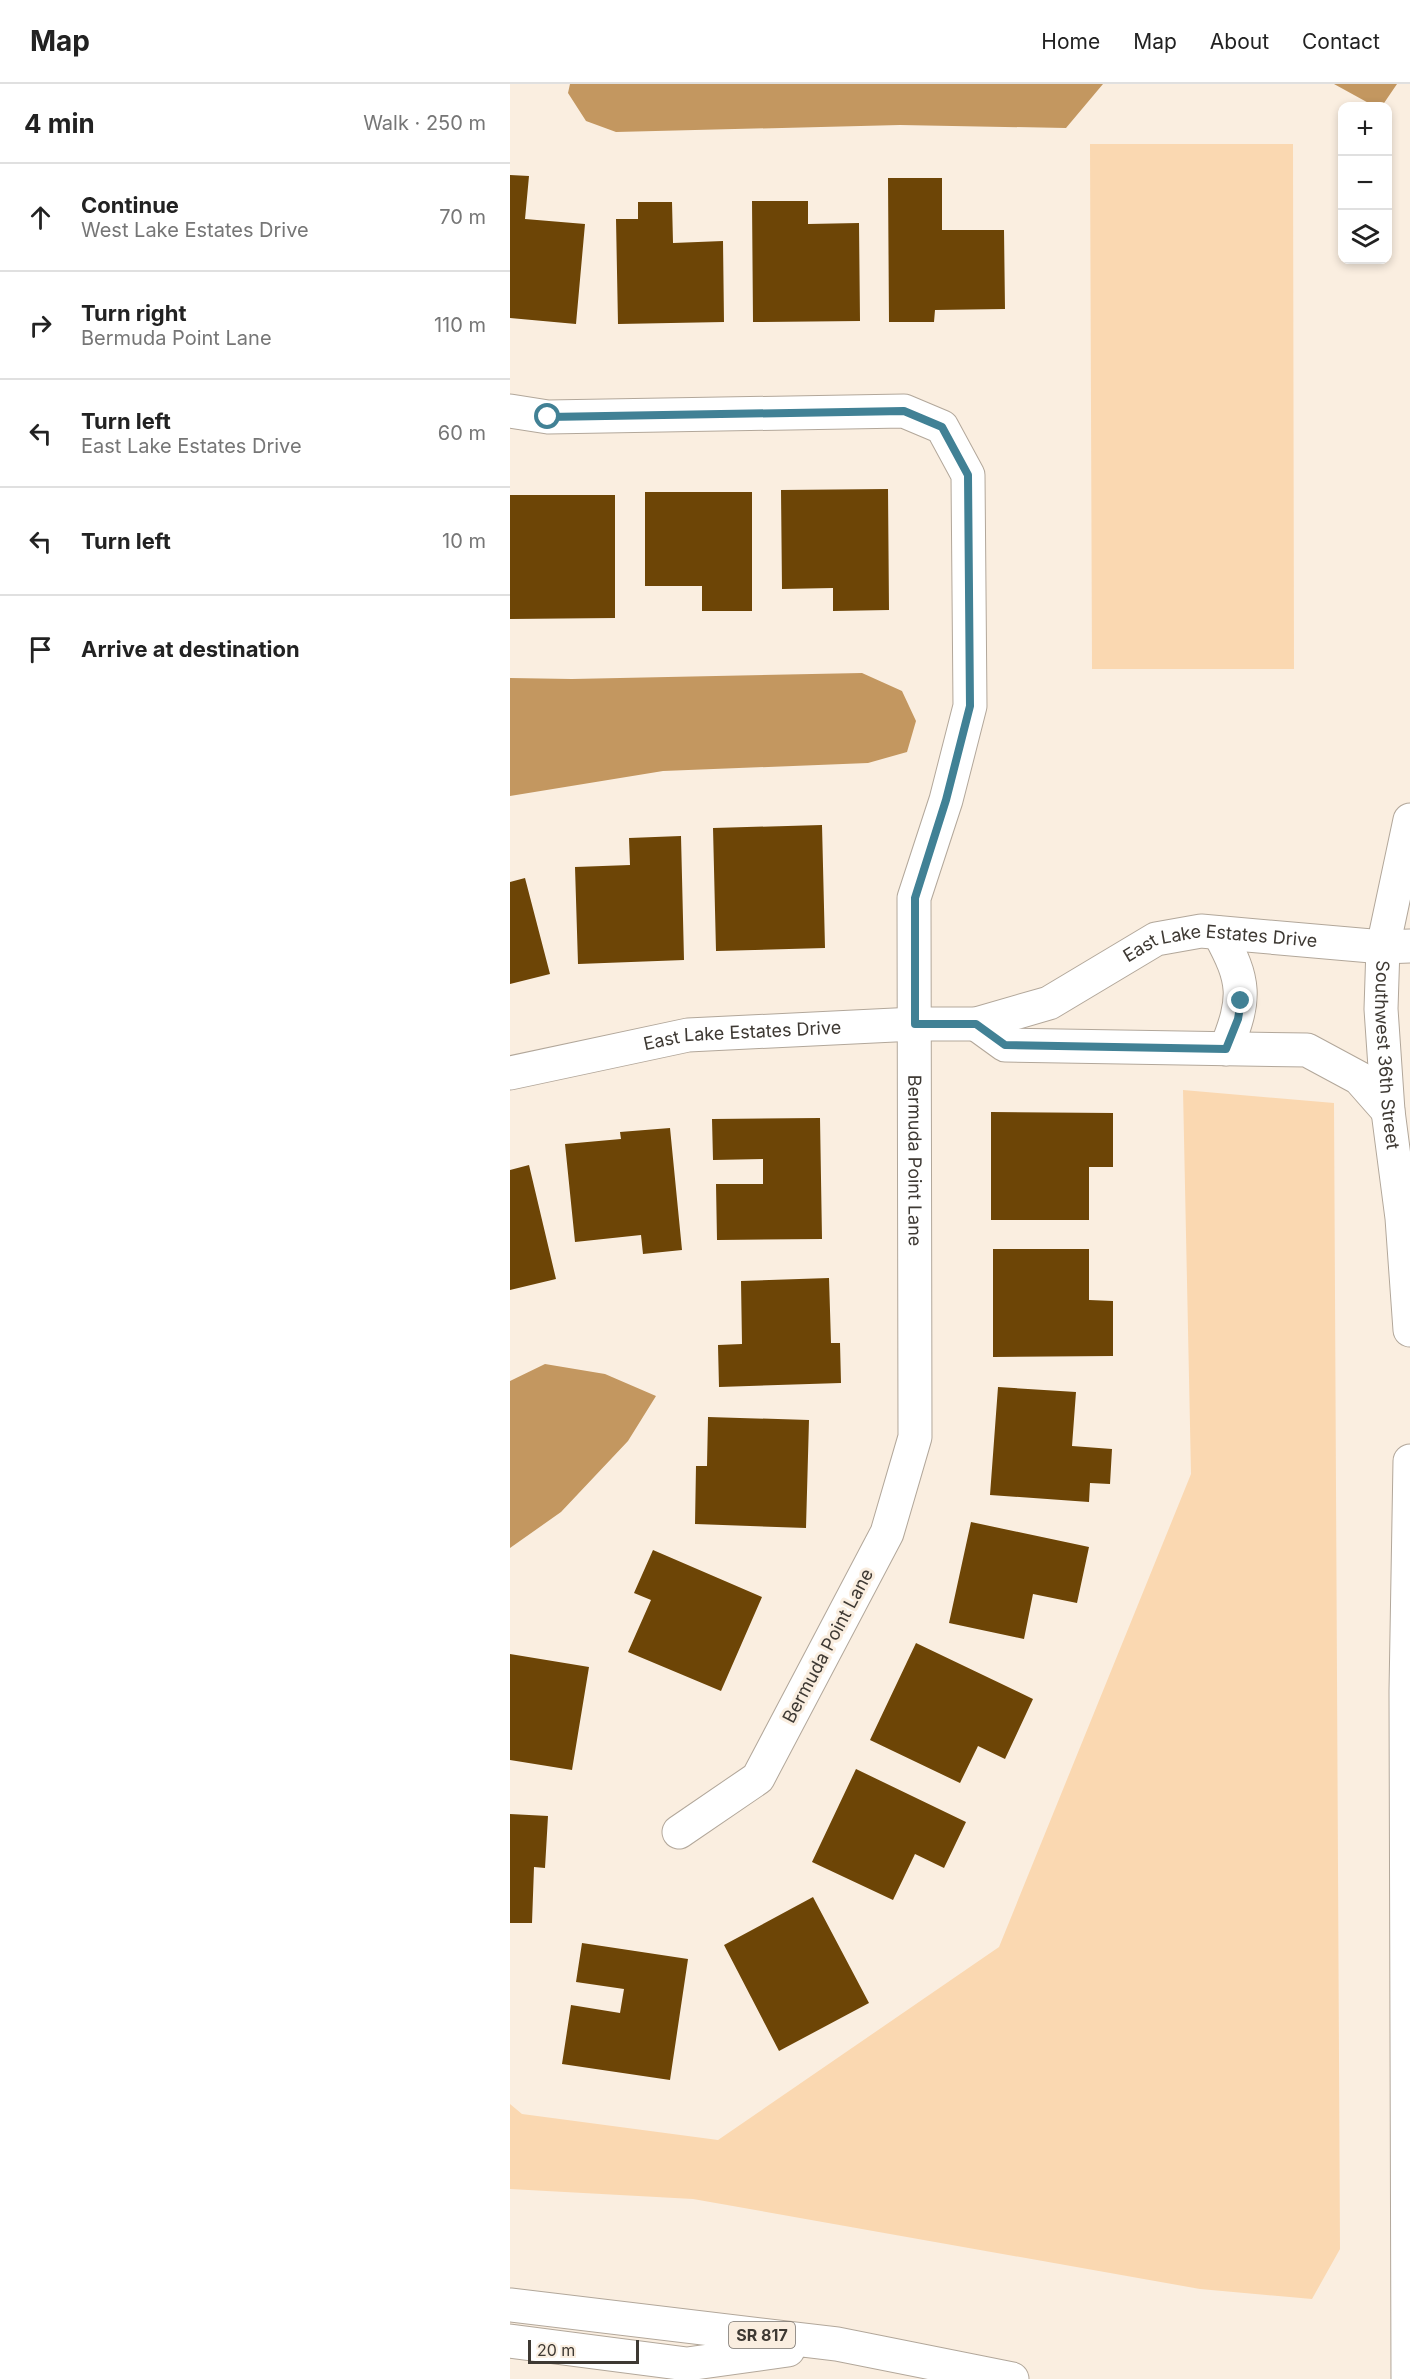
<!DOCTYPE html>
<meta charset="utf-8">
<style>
:root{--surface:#fff;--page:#f6f6f6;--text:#222;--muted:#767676;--line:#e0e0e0}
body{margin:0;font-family:Inter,sans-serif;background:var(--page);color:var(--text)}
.controls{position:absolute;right:18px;top:18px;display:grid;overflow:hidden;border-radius:12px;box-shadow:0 3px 9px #0003}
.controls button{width:54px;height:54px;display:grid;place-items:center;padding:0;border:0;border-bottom:2px solid var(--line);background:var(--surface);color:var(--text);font:30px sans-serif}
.scale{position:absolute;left:18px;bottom:15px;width:111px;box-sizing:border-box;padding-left:6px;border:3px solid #3e3933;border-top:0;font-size:16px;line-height:21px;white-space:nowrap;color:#3e3933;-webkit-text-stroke:4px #faeee0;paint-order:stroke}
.stop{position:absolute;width:18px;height:18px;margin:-14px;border:4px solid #418195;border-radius:50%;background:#fff}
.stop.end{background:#418195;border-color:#fff;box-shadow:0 2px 6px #0008}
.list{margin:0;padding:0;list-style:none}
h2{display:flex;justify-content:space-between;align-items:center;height:78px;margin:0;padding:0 24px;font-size:26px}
h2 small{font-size:20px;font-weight:400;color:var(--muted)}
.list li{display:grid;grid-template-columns:39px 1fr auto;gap:18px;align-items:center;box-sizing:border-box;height:108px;padding:0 24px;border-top:2px solid var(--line)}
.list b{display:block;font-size:22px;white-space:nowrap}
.list p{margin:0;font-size:20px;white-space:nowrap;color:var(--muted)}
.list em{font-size:20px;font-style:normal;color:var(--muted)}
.icon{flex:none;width:33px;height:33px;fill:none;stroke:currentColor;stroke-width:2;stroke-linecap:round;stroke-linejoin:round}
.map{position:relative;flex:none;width:900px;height:2295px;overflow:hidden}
header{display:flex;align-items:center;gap:36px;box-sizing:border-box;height:84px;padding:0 30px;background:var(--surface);border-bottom:2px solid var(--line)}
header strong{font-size:28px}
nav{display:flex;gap:33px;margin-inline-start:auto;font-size:21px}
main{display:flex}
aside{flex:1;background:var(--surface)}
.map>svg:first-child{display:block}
.green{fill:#fad8b1}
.water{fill:#c39760}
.building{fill:#6d4506}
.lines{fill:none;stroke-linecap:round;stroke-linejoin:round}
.street-casing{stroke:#b2a79a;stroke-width:35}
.primary-casing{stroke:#b2a79a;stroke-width:35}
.street{stroke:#fff;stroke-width:33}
.primary{stroke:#fff;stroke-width:33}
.route{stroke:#418195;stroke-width:8}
.labels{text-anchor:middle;stroke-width:6;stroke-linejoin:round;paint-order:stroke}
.shield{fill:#faeee0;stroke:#766f67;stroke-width:1.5}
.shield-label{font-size:16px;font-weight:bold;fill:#3e3933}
.street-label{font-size:18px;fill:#3e3933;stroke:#faeee0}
</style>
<header>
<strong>Map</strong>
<nav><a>Home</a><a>Map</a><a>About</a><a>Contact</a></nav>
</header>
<main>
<aside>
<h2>4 min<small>Walk · 250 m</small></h2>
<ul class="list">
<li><svg class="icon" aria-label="ahead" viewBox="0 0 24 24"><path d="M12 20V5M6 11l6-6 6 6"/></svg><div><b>Continue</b><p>West Lake Estates Drive</p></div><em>70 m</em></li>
<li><svg class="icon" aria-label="right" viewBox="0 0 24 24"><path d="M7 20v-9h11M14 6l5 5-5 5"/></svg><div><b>Turn right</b><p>Bermuda Point Lane</p></div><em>110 m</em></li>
<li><svg class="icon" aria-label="left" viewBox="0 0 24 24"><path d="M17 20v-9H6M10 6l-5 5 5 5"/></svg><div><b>Turn left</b><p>East Lake Estates Drive</p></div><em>60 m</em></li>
<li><svg class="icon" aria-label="left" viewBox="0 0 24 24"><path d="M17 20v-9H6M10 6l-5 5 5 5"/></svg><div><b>Turn left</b></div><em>10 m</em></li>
<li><svg class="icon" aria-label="arrive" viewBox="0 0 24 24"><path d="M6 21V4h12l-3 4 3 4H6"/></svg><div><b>Arrive at destination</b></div></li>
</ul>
</aside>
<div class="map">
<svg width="900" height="2295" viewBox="0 0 900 2295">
<rect width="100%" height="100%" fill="#faeee0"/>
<path class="green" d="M580,60h203l1,525h-202z
M673,1006l151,13 6,1146 -28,50 -112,-10 -507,-90 -183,-10v-85l12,10 196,26 281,-193 192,-473z"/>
<path class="water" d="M60,0h533l-37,44 -166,-3 -284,7 -30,-11 -18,-28z
M824,0h63l-15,22h-8z
M352,589l40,18 14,30 -9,31 -39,11 -205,8 -153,25v-118l62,1z
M35,1280l60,10 51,22 -28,45 -67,71 -51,36v-167z"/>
<path class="building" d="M0,91l19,1 -4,43 60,5 -9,100 -66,-6z
M378,94h54v52h62l1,79 -70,1 -1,12h-45z
M242,117h56v23l51,-1 1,98 -107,1z
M128,118h34l1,41 50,-2 1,81 -106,2 -2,-105h22z
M378,405l1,121 -56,1v-23l-51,1 -1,-99z
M135,408h107v119h-50v-25h-57z
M0,411h105v123l-105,1z
M312,741l3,123 -109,3 -3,-123z
M171,752l3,124 -106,4 -3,-97 55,-2 -1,-27z
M15,794l25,96 -40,10v-102z
M481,1028l122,1v54h-24v53h-98z
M310,1034l2,121 -105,1 -1,-56h47v-25l-50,1 -1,-41z
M160,1044l12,122 -39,4 -2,-19 -66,7 -10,-98 56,-5 -1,-7z
M19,1081l27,114 -46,11v-120z
M483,1165h96v51l24,1v55l-120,1z
M319,1194l2,65h9l1,40 -122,4 -1,-42 24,-1 -1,-63z
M488,1303l78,5 -4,54 40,3 -2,35 -20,-1 -1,19 -99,-7z
M198,1333l101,3 -3,108 -111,-4 1,-58h11z
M461,1438l118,25 -12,56 -44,-9 -9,45 -75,-16z
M143,1466l109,47 -41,94 -93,-39 23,-52 -17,-7z
M406,1559l117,56 -28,60 -27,-13 -18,37 -90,-43z
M0,1570l79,13 -17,103 -62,-10z
M346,1685l110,53 -22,46 -29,-14 -22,46 -81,-38z
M0,1730l38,2 -3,52 -11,-1 -2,56h-22z
M303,1813l56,106 -90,48 -55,-106z
M72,1859l106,16 -18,121 -108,-16 9,-59 49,8 4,-24 -48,-7z"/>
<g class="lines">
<defs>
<g id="street">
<path id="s1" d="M0,327l38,6 356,-6 38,16 26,48 2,231 -24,94 -32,98 1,539 -28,96 -129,245 -79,54"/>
<path id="s2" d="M900,736l-27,127 -2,62 7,102 14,107 8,112"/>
<path d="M709,849c27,49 27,65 7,116"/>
<path d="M466,940l29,21 302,5 52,28 29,33"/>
<path id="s3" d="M0,989l178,-38 227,-11h61l73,-21 107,-64 45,-8 182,16 27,-1"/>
<path d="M898,2295l-2,-688 4,-230"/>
</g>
<path id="primary" d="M0,2221l327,39 175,35
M0,2257l177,23 101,-14"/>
</defs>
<use href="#street" class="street-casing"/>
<use href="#primary" class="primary-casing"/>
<use href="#street" class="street"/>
<use href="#primary" class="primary"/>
</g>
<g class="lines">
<path class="route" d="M38,333l356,-6 38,16 26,48 2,231 -24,94 -31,98v126h61l29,21 221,4 12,-30 3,-18"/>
</g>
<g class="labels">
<rect class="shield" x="219" y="2238" width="66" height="26" rx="4.5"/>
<g class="shield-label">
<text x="252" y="2257">SR 817</text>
</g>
<g class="street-label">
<text dy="6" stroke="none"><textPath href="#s3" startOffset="734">East Lake Estates Drive</textPath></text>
<text dy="6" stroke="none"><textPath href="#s3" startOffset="236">East Lake Estates Drive</textPath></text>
<text dy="6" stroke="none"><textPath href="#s2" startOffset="238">Southwest 36th Street</textPath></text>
<text dy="6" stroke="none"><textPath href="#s1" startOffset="1184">Bermuda Point Lane</textPath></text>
<text transform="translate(318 1562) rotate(-62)" y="6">Bermuda Point Lane</text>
</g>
</g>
</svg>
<div class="controls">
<button>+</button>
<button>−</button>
<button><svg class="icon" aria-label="layers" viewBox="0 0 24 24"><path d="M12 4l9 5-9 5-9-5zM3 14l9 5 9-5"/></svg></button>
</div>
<div class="scale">20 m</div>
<div class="stop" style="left:38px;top:333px"></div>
<div class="stop end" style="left:731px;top:917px"></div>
</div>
</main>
